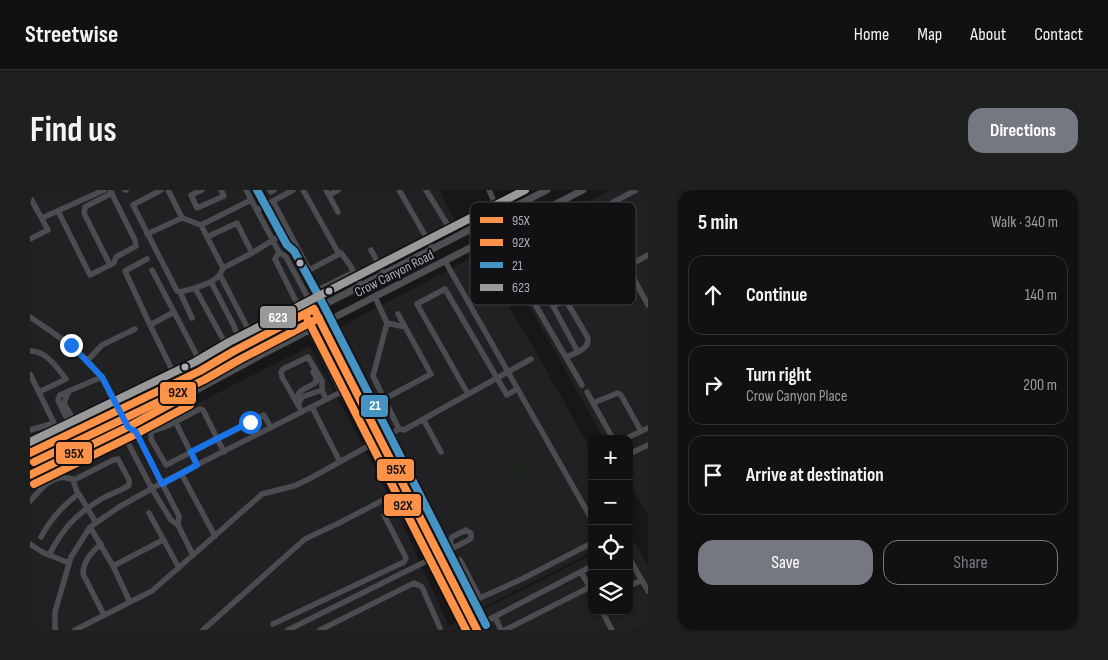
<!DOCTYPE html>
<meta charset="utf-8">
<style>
:root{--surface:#111;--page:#1e1f1f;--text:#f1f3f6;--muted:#9c9d9f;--line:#303131;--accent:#757880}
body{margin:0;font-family:"Sofia Sans Condensed",sans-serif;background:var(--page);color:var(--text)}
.controls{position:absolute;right:15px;bottom:15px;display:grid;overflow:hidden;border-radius:10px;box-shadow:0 1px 4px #0004}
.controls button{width:45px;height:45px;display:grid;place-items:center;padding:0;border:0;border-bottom:1px solid var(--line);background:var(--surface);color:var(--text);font:25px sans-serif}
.stop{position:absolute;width:15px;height:15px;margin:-11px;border:4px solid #1a73e8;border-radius:50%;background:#fff}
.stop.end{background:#1a73e8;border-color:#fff;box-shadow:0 1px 5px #0008}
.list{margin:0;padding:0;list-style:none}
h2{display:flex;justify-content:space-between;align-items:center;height:65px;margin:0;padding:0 20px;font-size:21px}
h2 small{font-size:16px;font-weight:400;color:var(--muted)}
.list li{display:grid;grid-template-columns:32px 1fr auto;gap:15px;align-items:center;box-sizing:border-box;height:80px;margin:0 10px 10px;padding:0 10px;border:1px solid var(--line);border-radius:15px}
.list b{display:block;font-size:19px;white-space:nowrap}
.list p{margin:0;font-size:16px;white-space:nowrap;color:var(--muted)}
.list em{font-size:16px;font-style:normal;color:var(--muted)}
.actions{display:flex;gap:10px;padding:15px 20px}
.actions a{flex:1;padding:11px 0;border:1px solid var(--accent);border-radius:15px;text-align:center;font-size:18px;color:var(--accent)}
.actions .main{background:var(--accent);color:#fff}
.icon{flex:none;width:28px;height:28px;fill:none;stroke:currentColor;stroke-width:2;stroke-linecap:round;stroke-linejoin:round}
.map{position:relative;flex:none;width:618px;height:440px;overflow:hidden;border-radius:15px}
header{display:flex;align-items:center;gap:30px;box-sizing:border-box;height:70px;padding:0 25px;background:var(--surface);border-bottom:1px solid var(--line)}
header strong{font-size:24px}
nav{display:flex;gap:28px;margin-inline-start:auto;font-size:18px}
.intro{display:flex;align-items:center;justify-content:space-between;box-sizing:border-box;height:120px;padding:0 30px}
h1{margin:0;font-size:35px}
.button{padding:12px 22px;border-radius:15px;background:var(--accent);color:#fff;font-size:18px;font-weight:700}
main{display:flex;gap:30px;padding:0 30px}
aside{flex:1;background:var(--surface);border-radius:15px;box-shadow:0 1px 4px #0004}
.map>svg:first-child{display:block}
.built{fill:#212123}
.green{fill:#1d241e}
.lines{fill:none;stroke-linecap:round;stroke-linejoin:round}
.minor{stroke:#4b4c50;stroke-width:5.5}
.major{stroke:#4d4f52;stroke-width:7}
.bus-1-casing{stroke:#111113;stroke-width:11}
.bus-2-casing{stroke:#111113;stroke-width:11}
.bus-3-casing{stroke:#111113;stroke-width:11}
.bus-4-casing{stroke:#111113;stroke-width:11}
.bus-1{stroke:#ff9249;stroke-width:8}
.bus-2{stroke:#ff9249;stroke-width:8}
.bus-3{stroke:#4593c3;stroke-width:8}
.bus-4{stroke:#999;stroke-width:8}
.route{stroke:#1a73e8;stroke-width:6}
.bus-dot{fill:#a8adb8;stroke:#111113;stroke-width:2}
.labels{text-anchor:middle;stroke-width:4;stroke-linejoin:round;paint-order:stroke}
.street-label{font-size:14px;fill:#a8adb8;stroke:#111113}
.key{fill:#111113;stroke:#3e4045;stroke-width:1}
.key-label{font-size:14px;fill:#a8adb8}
.line-badge{stroke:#111113;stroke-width:2}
.badge-label{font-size:14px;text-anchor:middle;font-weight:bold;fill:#fff}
.pale-badge-label{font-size:14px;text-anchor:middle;font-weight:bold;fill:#111}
</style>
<header>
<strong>Streetwise</strong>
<nav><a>Home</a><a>Map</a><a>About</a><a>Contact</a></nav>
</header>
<div class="intro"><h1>Find us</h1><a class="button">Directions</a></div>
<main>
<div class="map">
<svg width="618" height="440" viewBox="0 0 618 440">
<rect width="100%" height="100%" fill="#171717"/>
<path class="built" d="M0,0h410l18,37 -332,169 -90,44 -6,1z
M580,0h38v325l-19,-32v-44h-25l-107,-190z
M449,64l61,105 52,93v100l-115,58 -144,-273 1,-7z
M280,156l82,155 57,125 143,-71v56h37v-74l2,-1 17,29v65h-618v-141z"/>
<path class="green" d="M494,270l6,11 -20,11 -6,-12z"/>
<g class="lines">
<path class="minor" d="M95,0h1
M131,0l-28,15 44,86 3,1
M138,0l14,28
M172,0l-11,5 6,13 27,-12 -3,-6
M216,0l33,62 7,5 28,52 163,321
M240,0l1,2 3,-2
M273,0l36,64
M296,0l12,22
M369,0l34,59
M396,0l21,34
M459,0l11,25 2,17 9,16 7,5c4,-16 -6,-28 -18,-38
M299,5l9,-5
M0,7l18,33 -18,9
M243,11l35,67 3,1 30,-16 9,12 11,21
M227,20l36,-20
M28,21l32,64 24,-12 2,-6 20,-11 -1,-6 -25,-50
M12,28l62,-28
M171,35l50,-25
M117,44l35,-16 19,7 22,43c-4,13 -17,16 -28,20
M177,47l30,-14 15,30
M341,60l13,24
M249,62l-4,7 66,133 17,28 107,210
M618,65l-18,10 -2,3 20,37
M117,69l-22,12 25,54
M415,71l147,259
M80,75l-26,-52 1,-6 27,-14
M193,78l29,-15 36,-22
M278,78c-2,10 3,23 14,20l32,-16
M122,80l52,99
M190,85l34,65
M345,107l12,26
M144,122l-24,13 28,57
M0,127c26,18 53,34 71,60 13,18 16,43 35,56l43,83 -1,9
M162,128l-12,-26 15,-4 29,53 13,-6 -3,-9 -23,-44
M0,161c15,-1 28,17 36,28l-27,13
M536,167l12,-5 -25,-46 11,-5 4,3 20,34c0,8 -3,10 -10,14
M57,171l15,-16 33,-16
M0,184l24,49 -24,7
M552,195l-71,-122 1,-7 124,-66
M39,201l-9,4 -2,5 9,19 3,2 4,-2
M557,202l26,47
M438,204l-51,-90 28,-15 62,106 10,-6
M354,209l47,-25 -33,-60
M267,211c-1,-12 11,-12 19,-19v-5l-3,-5
M563,213l25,-10 3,2 20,36
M268,215l4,-8 20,-7
M282,217l28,55
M272,222l-20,-35 -1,-5 2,-3 25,-12 14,24v9l4,9
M393,229l18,33
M145,231l22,44
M49,239l-15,-26 5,-12 33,-14
M369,239l-26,-53 14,-53 18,4
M595,249l23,-11
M194,262l-21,-42 -3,-1 -35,18 -12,4 -2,2v6l15,26c33,-17 66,-33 98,-50l7,13
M599,264l19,-9
M151,283l34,63
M43,290l5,15
M0,311c8,-8 17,-21 29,-23 6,-2 11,2 17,1l37,-19 5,-1 11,21v5c-9,7 -21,9 -31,16 -24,15 -36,29 -49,54
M119,323l30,55
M60,337l23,39 17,36
M11,347c9,-17 20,-30 36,-42l2,-1 17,29
M0,354l14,9 25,10
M71,354c-9,8 -18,17 -18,30l21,41
M163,365l69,-61 32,-8 15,-7 90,-50 5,1 127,-71
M599,366l4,9 -4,2
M430,370l20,38 42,-19 70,-36
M603,375l15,26
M83,376l50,-26
M551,382l11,20
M599,396l13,-6
M572,421l10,19
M465,427l6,13
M243,434l131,-62 2,-4 -22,-43
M25,440v-18l16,-55 19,-30 29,-20 48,-27 174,-88
M45,440l77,-39 41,-36 -15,-30 -7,-5 -19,-31 -27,-52 3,-10
M173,440l102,-91 34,-16 56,-29
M258,440l181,-90 2,-2v-5l-5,-3 -14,7 -2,6 3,5
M290,440l94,-47 8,4 18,41
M439,440l123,-64
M475,440l87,-44"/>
<path class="major" d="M0,263l170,-82 34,-20 313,-161
M0,285l98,-48 133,-72 322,-165"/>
<defs>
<path id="bus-1" d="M284,119l163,321
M0,263l170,-82 34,-20 80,-42
M0,285l98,-48 57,-31"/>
<path id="bus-2" d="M275,124l161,316
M4,272l170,-82 35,-20 80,-42
M4,294l98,-48 58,-31"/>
<path id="bus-3" d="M227,0l30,55 7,6 29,53 163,321"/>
<path id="bus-4" d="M0,252l165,-80 34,-20 296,-152"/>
</defs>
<use href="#bus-1" class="bus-1-casing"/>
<use href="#bus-2" class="bus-2-casing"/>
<use href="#bus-3" class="bus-3-casing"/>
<use href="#bus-4" class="bus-4-casing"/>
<use href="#bus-1" class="bus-1"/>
<use href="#bus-2" class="bus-2"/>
<use href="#bus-3" class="bus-3"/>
<use href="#bus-4" class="bus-4"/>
</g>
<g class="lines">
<path class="route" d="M41,155l31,32 26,50 8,5 26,52 35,-19 -6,-13 59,-30"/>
</g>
<g class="bus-dot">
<circle cx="270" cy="73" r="4.5"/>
<circle cx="299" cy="101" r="4.5"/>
<circle cx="155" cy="177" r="4.5"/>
</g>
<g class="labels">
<g class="street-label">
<text transform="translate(364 83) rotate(-27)" y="5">Crow Canyon Road</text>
</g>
</g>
<rect x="440" y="12" width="166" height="103" rx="8" class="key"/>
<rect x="450" y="27" width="23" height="6" fill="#ff9249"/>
<rect x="450" y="49" width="23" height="7" fill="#ff9249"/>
<rect x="450" y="72" width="23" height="6" fill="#4593c3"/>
<rect x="450" y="94" width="23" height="7" fill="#999"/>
<g class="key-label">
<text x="482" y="35">95X</text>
<text x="482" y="57">92X</text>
<text x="482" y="80">21</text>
<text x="482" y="102">623</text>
</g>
<g class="line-badge">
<rect x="229" y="115" width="38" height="24" rx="5" fill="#999"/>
<rect x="129" y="191" width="38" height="24" rx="5" fill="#ff9249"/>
<rect x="330" y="204" width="29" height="24" rx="5" fill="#4593c3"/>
<rect x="25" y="251" width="38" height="24" rx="5" fill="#ff9249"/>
<rect x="346" y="268" width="39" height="24" rx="5" fill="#ff9249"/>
<rect x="353" y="303" width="39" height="24" rx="5" fill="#ff9249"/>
</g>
<g class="badge-label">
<text x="248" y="132">623</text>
<text x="345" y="220">21</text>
</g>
<g class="pale-badge-label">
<text x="148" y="207">92X</text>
<text x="44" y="268">95X</text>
<text x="366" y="284">95X</text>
<text x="373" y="320">92X</text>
</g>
</svg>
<div class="controls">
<button>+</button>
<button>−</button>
<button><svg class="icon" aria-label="locate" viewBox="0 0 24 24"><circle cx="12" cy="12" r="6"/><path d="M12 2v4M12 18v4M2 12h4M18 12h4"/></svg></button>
<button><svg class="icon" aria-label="layers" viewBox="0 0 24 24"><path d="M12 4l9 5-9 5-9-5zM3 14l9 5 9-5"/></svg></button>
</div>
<div class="stop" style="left:220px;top:232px"></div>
<div class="stop end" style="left:41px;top:155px"></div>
</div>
<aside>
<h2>5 min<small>Walk · 340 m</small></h2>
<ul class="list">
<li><svg class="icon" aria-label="ahead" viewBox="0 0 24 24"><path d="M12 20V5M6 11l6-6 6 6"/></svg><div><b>Continue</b></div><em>140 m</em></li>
<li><svg class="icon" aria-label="right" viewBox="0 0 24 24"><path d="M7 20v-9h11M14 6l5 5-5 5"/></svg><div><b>Turn right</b><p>Crow Canyon Place</p></div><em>200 m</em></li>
<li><svg class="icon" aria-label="arrive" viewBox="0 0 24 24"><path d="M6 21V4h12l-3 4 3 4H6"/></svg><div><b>Arrive at destination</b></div></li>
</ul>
<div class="actions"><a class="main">Save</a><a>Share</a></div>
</aside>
</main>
